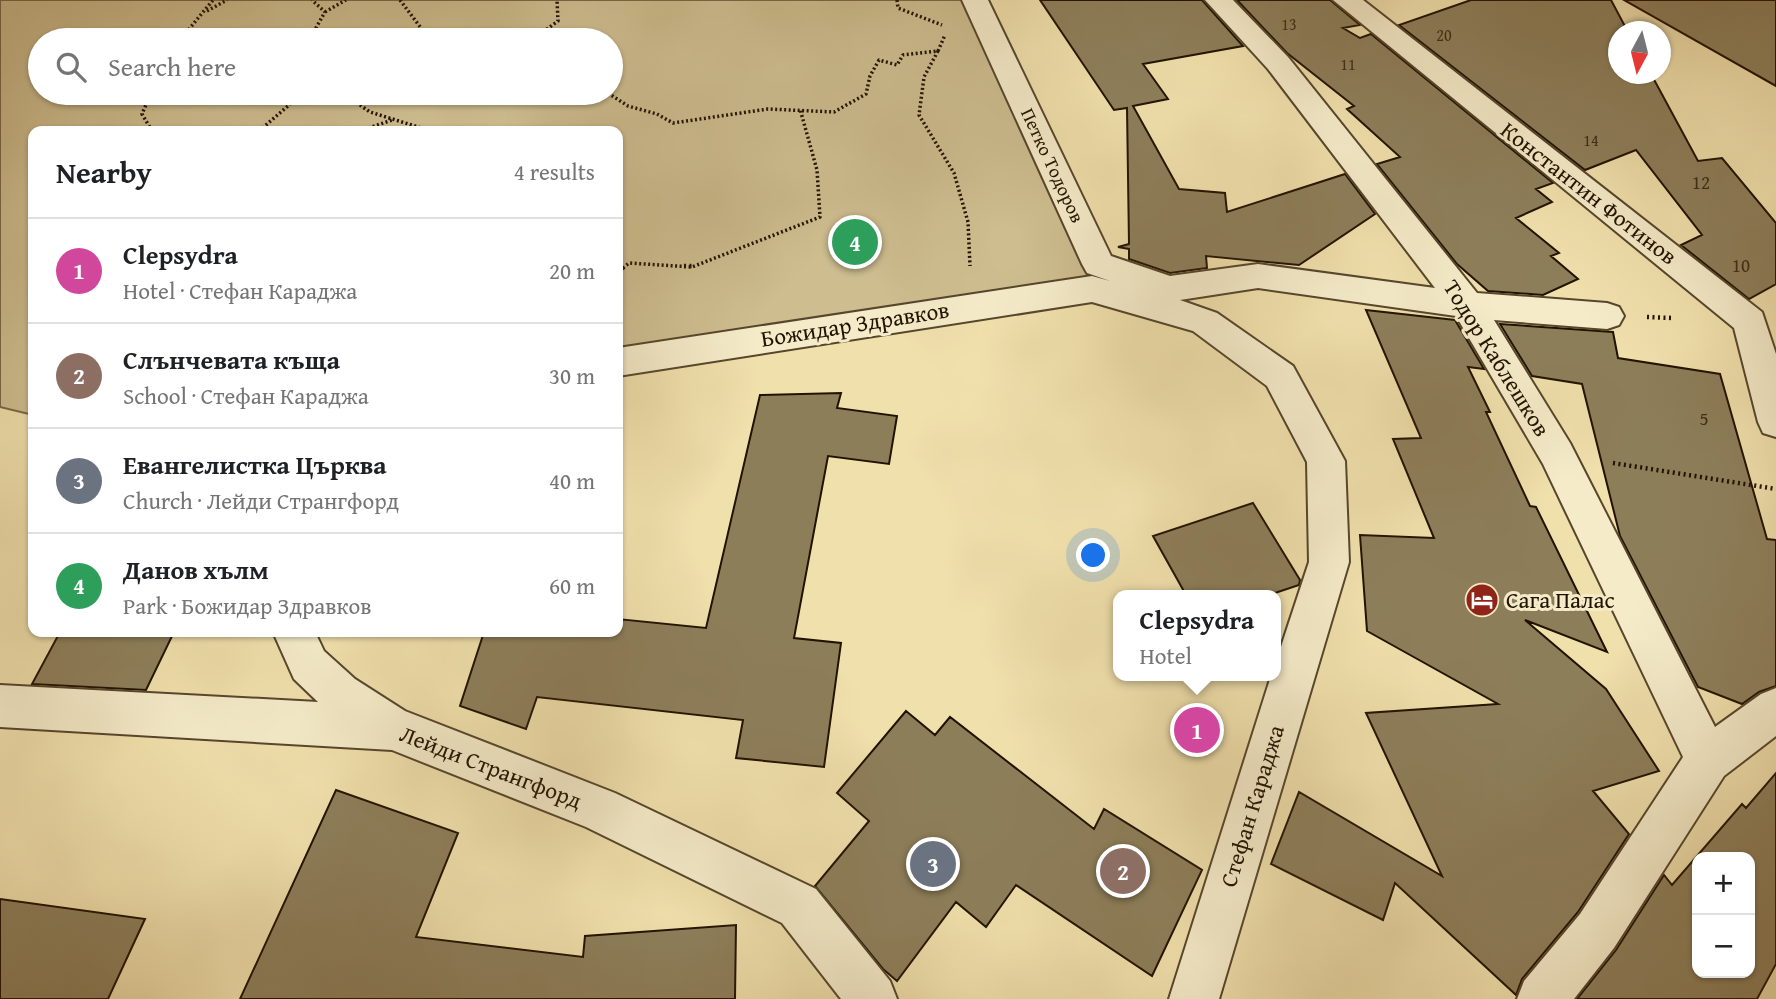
<!DOCTYPE html>
<meta charset="utf-8">
<style>
:root{--surface:#fff;--page:#f2f2f2;--text:#202124;--muted:#757577;--line:#e0e0e0;--accent:#8f2418}
body{margin:0;font-family:"Gentium Book Plus",serif;background:var(--page);color:var(--text)}
.controls{position:absolute;right:21px;bottom:21px;display:grid;overflow:hidden;border-radius:14px;box-shadow:0 2px 5px #0004}
.controls button{width:63px;height:63px;display:grid;place-items:center;padding:0;border:0;border-bottom:2px solid var(--line);background:var(--surface);color:var(--text);font:35px sans-serif}
.compass{position:absolute;left:1608px;top:21px;width:63px;height:63px;border-radius:50%;background:var(--surface);box-shadow:0 2px 5px #0004;rotate:187deg}
.you{position:absolute;left:1094px;top:556px;width:24px;height:24px;margin:-18px;border:5px solid #fff;border-radius:50%;background:#1a73e8;box-shadow:0 0 0 10px #1a73e833}
.badge{display:grid;place-items:center;width:46px;height:46px;border-radius:50%;background:var(--accent);color:#fff;font-size:23px;font-weight:700}
.pin{position:absolute;translate:-50% -50%;border:4px solid #fff;box-shadow:0 2px 7px #0006}
.popup{position:absolute;left:1113px;top:590px;width:168px;height:91px;box-sizing:border-box;display:grid;place-content:center;border-radius:14px;background:var(--surface);filter:drop-shadow(0 2px 5px #0005);font-size:23px;white-space:nowrap;color:var(--muted)}
.popup b{font-size:26px;color:var(--text)}
.popup::after{content:'';position:absolute;left:50%;top:100%;margin-left:-14px;border:14px solid transparent;border-top-color:var(--surface)}
.list{margin:0;padding:0;list-style:none}
h2{display:flex;justify-content:space-between;align-items:center;height:91px;margin:0;padding:0 28px;font-size:30px}
h2 small{font-size:23px;font-weight:400;color:var(--muted)}
.list li{display:grid;grid-template-columns:46px 1fr auto;gap:21px;align-items:center;box-sizing:border-box;height:105px;padding:0 28px;border-top:2px solid var(--line)}
.list b{display:block;font-size:26px;white-space:nowrap}
.list p{margin:0;font-size:23px;white-space:nowrap;color:var(--muted)}
.list em{font-size:23px;font-style:normal;color:var(--muted)}
.icon{flex:none;width:38px;height:38px;fill:none;stroke:currentColor;stroke-width:2;stroke-linecap:round;stroke-linejoin:round}
.map{position:relative;flex:none;width:1776px;height:999px;overflow:hidden}
.search{position:absolute;background:var(--surface);box-shadow:0 2px 5px #0004;left:28px;top:28px;width:595px;height:77px;display:flex;align-items:center;gap:18px;box-sizing:border-box;padding:0 24px;border-radius:38px;color:var(--muted);font-size:26px}
.panel{position:absolute;background:var(--surface);box-shadow:0 2px 5px #0004;left:28px;top:126px;width:595px;height:511px;border-radius:14px}
.map>svg:first-child{display:block}
.green{fill:#cdbd8f;stroke:#786848;stroke-width:2;fill-rule:evenodd}
.building{fill:#8d7e5a;stroke:#221301;stroke-width:2;fill-rule:evenodd}
.lines{fill:none;stroke-linecap:round;stroke-linejoin:round}
.minor-casing{stroke:#56462c;stroke-width:4}
.path-far1{stroke:#221301;stroke-width:3.5;stroke-dasharray:2 2.5;stroke-linecap:butt}
.path{stroke:#221301;stroke-width:4.5;stroke-dasharray:2 3.5;stroke-linecap:butt}
.minor{fill:#f5ebc9;fill-rule:evenodd}
.labels{text-anchor:middle;stroke-width:6;stroke-linejoin:round;paint-order:stroke}
.far-number-label{font-size:16px;fill:#3d2e17}
.far-street-label{font-size:19px;fill:#221301;stroke:#f5ebc9}
.number-label{font-size:19px;fill:#3d2e17}
.street-label{font-size:23px;fill:#221301;stroke:#f5ebc9}
.poi-label{font-size:23px;fill:#221301;stroke:#f5ebc9;text-anchor:start}
</style>
<div class="map">
<svg width="1776" height="999" viewBox="0 0 1776 999">
<rect width="100%" height="100%" fill="#f0e0ac"/>
<filter id="stains"><feTurbulence type="fractalNoise" baseFrequency=".00286" numOctaves="4"/><feColorMatrix values="0 0 0 0 .2 0 0 0 0 .09 0 0 0 0 .02 0 0 0 .5 -.17"/></filter>
<radialGradient id="worn" r=".72"><stop offset=".6" stop-color="#630" stop-opacity="0"/><stop offset="1" stop-color="#630" stop-opacity=".3"/></radialGradient>
<path class="green" d="M0,0h988l93,199 21,85 -484,71v-224h-585v284l-33,-8zM40,40h571v53h-571z"/>
<path class="building" d="M1040,0h162l41,46 -100,18 25,35 -35,7 46,83 46,4 2,19 118,-38 30,40 -76,51 -93,-9 1,12 -37,5 -41,-14v-10l-11,-2 11,-3 -2,-136 -13,2z
M1237,0h93l30,25 -17,3 17,10 11,-4 182,149 -17,6 16,13 -36,16 43,35 -8,3 27,23 -35,16 -55,-4 -31,-27 -80,-100 23,-7 -53,-48 7,-3 -67,-53z
M1471,0h140l17,32h-9v42h32l47,87 24,-3 54,65v61l-27,15 -68,-54 21,-10 -66,-85 -51,20 -186,-145z
M1624,0h152v86z
M1366,310l89,10 29,49 -16,-2 22,45h-4l44,94 6,1 71,145 -82,-32 81,69 53,82 -66,20 36,43 -51,78 -56,67 -6,16 -121,-112 -12,37 -112,-56 28,-72 143,84 -76,-163 132,-9 -131,-73 -7,-96 74,3 -41,-99 28,-1z
M1500,324l113,8 5,26 102,16 47,165 9,1v146l-17,6 -17,12 -44,-17 -78,-151 -38,-152 -50,-8z
M841,393l-4,15 60,8 -8,48 -61,-8 -34,182 47,5 -17,124 -88,-9 7,-38 -206,-23 -11,32 -66,-23 24,-74h134v-13l88,9 54,-233z
M1253,503l47,77 -1,5 -30,10h-83l-33,-59z
M60,632h114l-28,58 -114,-6z
M906,711l29,24 15,-18 144,112 10,-20 98,61 -50,106 -136,-91 -30,42 -30,-25 -59,79 -14,-12 -68,-83 54,-65 -32,-28z
M1776,773v191l-19,35h-180l39,-49 48,-75 8,10 70,-81 4,4zM1697,857h53v116h-53z
M336,790l122,43 -42,104 167,20 2,-21 151,-11 -1,74h-495z
M0,899l145,20 -37,80h-108z"/>
<g class="lines">
<defs>
<path id="minor" d="M962,0h26l123,256 59,20 88,-12 177,24 -167,-219 -63,-69h28l55,57 189,236 130,10 12,4 5,9 -5,9 -12,4 -113,-9 76,123 145,284 46,-33 15,-6v48l-52,40 -110,172 -40,51h-57l7,-18 56,-67 103,-157 -140,-293 -87,-148 -198,-28 -78,12 37,13 76,53 52,95 4,101 -130,437h-50l102,-323h5v-14l33,-100 -2,-100 -40,-76 -74,-55 -101,-29 -474,74v-28l474,-72 18,5 -23,-8 -5,-9z
M1333,0h30l399,312 14,42v83l-13,-4 -5,-11 -24,-94z
M273,632h42l9,19 31,28 50,32 210,82 201,96 74,92 7,18h-56l-59,-76 -196,-96 -194,-77 -392,-23v-42l318,17 -24,-23z"/>
</defs>
<use href="#minor" class="minor-casing"/>
<path class="path-far1" d="M400,0l30,40
M897,0l1,8 44,17
M207,11l20,-11
M325,12l21,-12
M180,40l33,-40
M309,40l16,-28 -13,-12
M532,40l26,-19 -1,-21
M938,51l-14,26 -5,38 35,58 14,49 2,44
M151,93l-9,21 10,17
M357,93v10l13,9 61,19
M453,93l7,5 10,-2
M608,93l20,13 29,8 16,9 95,-14 66,3 32,-18 4,-18 9,-16 18,5 6,-10 35,-4 7,-16
M358,103l34,-10
M259,131l44,-38
M360,131l32,-11
M623,268l6,-5 63,4 128,-50 -3,-47 -17,-61"/>
<path class="path" d="M684,266h11
M618,272l7,-6
M1647,317l26,1
M1613,463l163,26"/>
<use href="#minor" class="minor"/>
</g>
<defs>
<symbol id="hotel-disc" viewBox="-11 -11 22 22"><circle r="9.5" fill="#8f2418" stroke="#f5ebc9"/><path d="M-6-4.5h1.5V1H6V5H4.5V3h-9V5H-6ZM-4 0a1.8 1.8 0 1 1 3.6 0ZM.5 0V-2.5h3Q6-2.5 6 0Z" fill="#fff"/></symbol>
</defs>
<g fill-rule="evenodd">
<use href="#hotel-disc" x="1463" y="581" width="38" height="38"/>
</g>
<g class="labels">
<g class="far-number-label">
<text x="1289" y="30">13</text>
<text x="1444" y="41">20</text>
<text x="1348" y="70">11</text>
<text x="1591" y="146">14</text>
</g>
<g class="far-street-label">
<text transform="translate(1053 165) rotate(65)" y="7">Петко Тодоров</text>
</g>
<g class="number-label">
<text x="1701" y="189">12</text>
<text x="1741" y="272">10</text>
<text x="1704" y="425">5</text>
</g>
<g class="street-label">
<text transform="translate(1589 193) rotate(38)" y="8">Константин Фотинов</text>
<text transform="translate(855 324) rotate(-9)" y="8">Божидар Здравков</text>
<text transform="translate(1497 358) rotate(58)" y="8">Тодор Каблешков</text>
<text transform="translate(491 767) rotate(21)" y="8">Лейди Странгфорд</text>
<text transform="translate(1252 806) rotate(-73)" y="8">Стефан Караджа</text>
</g>
<g class="poi-label">
<text x="1506" y="608">Сага Палас</text>
</g>
</g>
<rect width="100%" height="100%" filter="url(#stains)"/>
<rect width="100%" height="100%" fill="url(#worn)"/>
</svg>
<div class="controls">
<button>+</button>
<button>−</button>
</div>
<svg class="compass" viewBox="-18 -18 36 36"><path d="M0-13l5 13h-10z" fill="#e53935"/><path d="M0 13l5-13h-10z" fill="#757577"/></svg>
<div class="you"></div>
<div class="pin badge" style="left:1197px;top:730px;background:#d1479c">1</div>
<div class="popup"><b>Clepsydra</b>Hotel</div>
<div class="pin badge" style="left:1123px;top:871px;background:#8d6e63">2</div>
<div class="pin badge" style="left:933px;top:864px;background:#6b7280">3</div>
<div class="pin badge" style="left:855px;top:242px;background:#2e9e5b">4</div>
<div class="search"><svg class="icon" aria-label="search" viewBox="0 0 24 24"><circle cx="10" cy="10" r="6"/><path d="M15 15l6 6"/></svg>Search here</div>
<section class="panel">
<h2>Nearby<small>4 results</small></h2>
<ul class="list">
<li><span class="badge" style="background:#d1479c">1</span><div><b>Clepsydra</b><p>Hotel · Стефан Караджа</p></div><em>20 m</em></li>
<li><span class="badge" style="background:#8d6e63">2</span><div><b>Слънчевата къща</b><p>School · Стефан Караджа</p></div><em>30 m</em></li>
<li><span class="badge" style="background:#6b7280">3</span><div><b>Евангелистка Църква</b><p>Church · Лейди Странгфорд</p></div><em>40 m</em></li>
<li><span class="badge" style="background:#2e9e5b">4</span><div><b>Данов хълм</b><p>Park · Божидар Здравков</p></div><em>60 m</em></li>
</ul>
</section>
</div>
